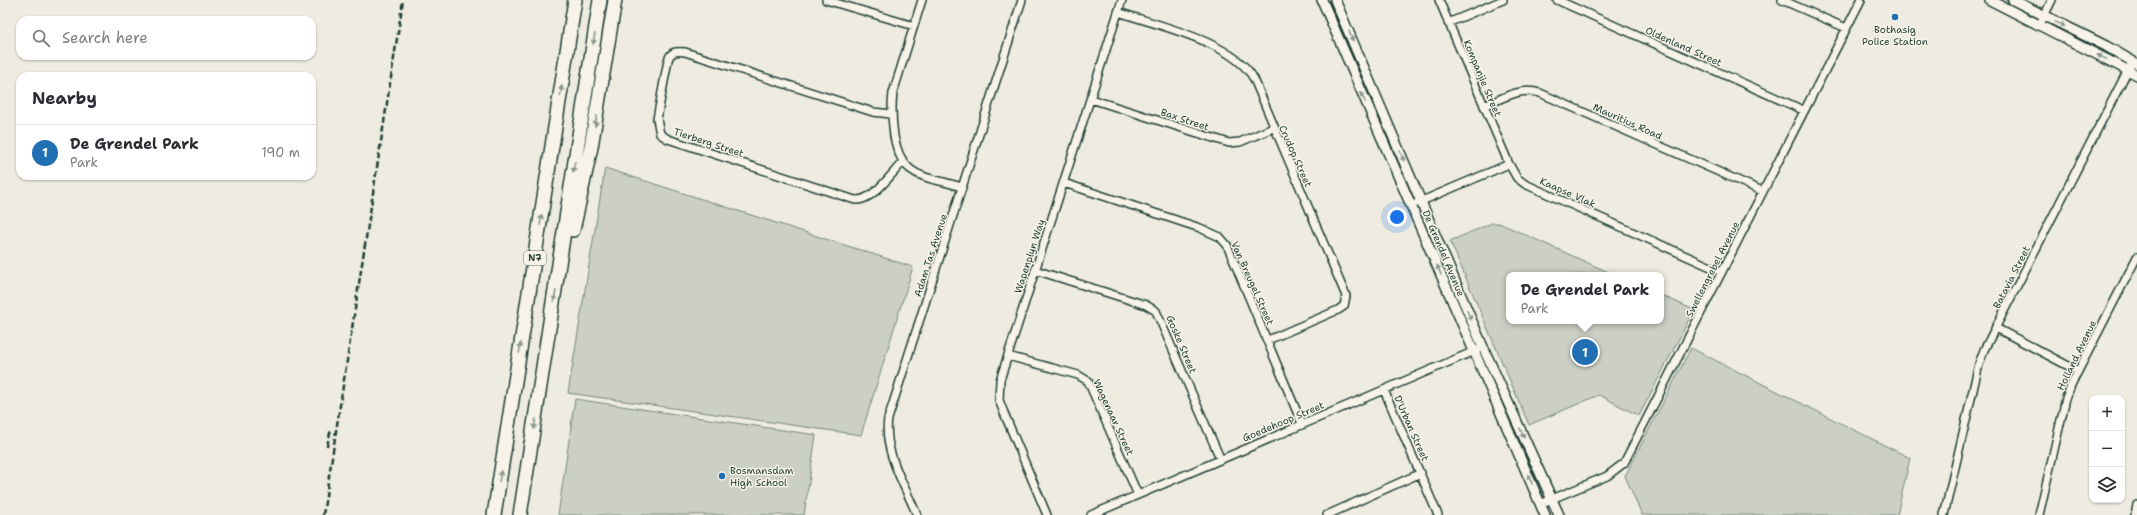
<!DOCTYPE html>
<meta charset="utf-8">
<style>
:root{--surface:#fff;--page:#f7f7f7;--text:#2b2b33;--muted:#7c7c81;--line:#e1e1e2;--accent:#1f6fb2}
body{margin:0;font-family:"Shantell Sans",sans-serif;background:var(--page);color:var(--text)}
.controls{position:absolute;right:12px;bottom:12px;display:grid;overflow:hidden;border-radius:8px;box-shadow:0 1px 3px #0004}
.controls button{width:36px;height:36px;display:grid;place-items:center;padding:0;border:0;border-bottom:1px solid var(--line);background:var(--surface);color:var(--text);font:20px sans-serif}
.you{position:absolute;left:1397px;top:217px;width:14px;height:14px;margin:-10px;border:3px solid #fff;border-radius:50%;background:#1a73e8;box-shadow:0 0 0 6px #1a73e833}
.badge{display:grid;place-items:center;width:26px;height:26px;border-radius:50%;background:var(--accent);color:#fff;font-size:13px;font-weight:700}
.pin{position:absolute;translate:-50% -50%;border:2px solid #fff;box-shadow:0 1px 4px #0006}
.popup{position:absolute;left:1506px;top:272px;width:158px;height:52px;box-sizing:border-box;display:grid;place-content:center;border-radius:8px;background:var(--surface);filter:drop-shadow(0 1px 3px #0005);font-size:13px;white-space:nowrap;color:var(--muted)}
.popup b{font-size:15px;color:var(--text)}
.popup::after{content:'';position:absolute;left:50%;top:100%;margin-left:-8px;border:8px solid transparent;border-top-color:var(--surface)}
.list{margin:0;padding:0;list-style:none}
h2{display:flex;justify-content:space-between;align-items:center;height:52px;margin:0;padding:0 16px;font-size:17px}
h2 small{font-size:13px;font-weight:400;color:var(--muted)}
.list li{display:grid;grid-template-columns:26px 1fr auto;gap:12px;align-items:center;box-sizing:border-box;height:56px;padding:0 16px;border-top:1px solid var(--line)}
.list b{display:block;font-size:15px;white-space:nowrap}
.list p{margin:0;font-size:13px;white-space:nowrap;color:var(--muted)}
.list em{font-size:13px;font-style:normal;color:var(--muted)}
.icon{flex:none;width:22px;height:22px;fill:none;stroke:currentColor;stroke-width:2;stroke-linecap:round;stroke-linejoin:round}
.map{position:relative;flex:none;width:2137px;height:515px;overflow:hidden}
.search{position:absolute;background:var(--surface);box-shadow:0 1px 3px #0004;left:16px;top:16px;width:300px;height:44px;display:flex;align-items:center;gap:10px;box-sizing:border-box;padding:0 14px;border-radius:12px;color:var(--muted);font-size:15px}
.panel{position:absolute;background:var(--surface);box-shadow:0 1px 3px #0004;left:16px;top:72px;width:300px;height:108px;border-radius:12px}
.map>svg:first-child{display:block}
.green{fill:#cccfc4;stroke:#76867c}
.lines{fill:none;stroke-linecap:round;stroke-linejoin:round}
.minor-casing{stroke:#1f3d34;stroke-width:10}
.tertiary-casing{stroke:#1f3d34;stroke-width:12}
.motorway-casing{stroke:#1f3d34;stroke-width:16}
.minor{stroke:#f7f3e8;stroke-width:7}
.tertiary{stroke:#f7f3e8;stroke-width:9}
.motorway{stroke:#f7f3e8;stroke-width:13}
.rail{stroke:#1f3d34;stroke-width:2.5;stroke-dasharray:6 3;stroke-linecap:butt}
.oneway{fill:#8b988e}
.poi-dot{fill:#1f6fb2;stroke:#f7f3e8;stroke-width:1.5}
.labels{text-anchor:middle;stroke-width:3;stroke-linejoin:round;paint-order:stroke}
.shield{fill:#f7f3e8;stroke:#60746a;stroke-width:1}
.shield-label{font-size:9px;font-weight:bold;fill:#1f3d34}
.poi-label{font-size:10px;fill:#1f3d34;stroke:#f7f3e8}
.street-label{font-size:10px;fill:#1f3d34;stroke:#f7f3e8}
</style>
<div class="map">
<svg width="2137" height="515" viewBox="0 0 2137 515">
<rect width="100%" height="100%" fill="#eeece1"/>
<filter id="ink" filterUnits="userSpaceOnUse"><feTurbulence type="fractalNoise" baseFrequency=".025" numOctaves="2"/><feDisplacementMap in="SourceGraphic" scale="8" xChannelSelector="R" yChannelSelector="G"/><feConvolveMatrix kernelMatrix="1 2 1 2 8 2 1 2 1" color-interpolation-filters="sRGB"/></filter>
<g filter="url(#ink)">
<path class="green" d="M605,168l308,99 -52,168 -293,-42z
M1492,223h7l116,52h-106v46h152v-26l33,15 -55,106 -40,-21 -70,30 -79,-184z
M1691,348l219,110 -13,57h-255l-17,-39z
M575,399l241,36 -12,80h-246z"/>
<g class="lines">
<defs>
<path id="minor" d="M826,0l88,26
M922,0l-29,93c-2,15 -1,28 1,43 8,44 31,39 67,51
M1439,0l70,164
M1557,0l246,110
M1782,0l64,28
M1118,12c39,13 116,30 136,67l92,217 -2,10 -6,4 -70,30
M1448,23l55,-23
M2039,26l13,-26
M1091,99l138,44 11,-1 33,-14
M1484,106c19,-8 36,-19 56,-13l222,98
M891,114l-18,-2 -188,-60c-9,-1 -14,-1 -17,8l-11,59 3,15 8,5 187,61c17,2 36,-26 47,-37
M1064,183l136,45 20,9 7,8 75,179
M1417,203l92,-39 8,14 8,6 197,88
M1035,270l111,35 10,6 64,147
M1996,328l82,43
M1008,356l70,19 10,6 50,114
M1384,390l54,125
M1540,504l67,-28 17,-13 237,-463
M917,515c-12,-29 -34,-63 -29,-96l134,-419
M1047,515l-43,-102 -5,-13 1,-20 122,-380
M1091,515l386,-165
M1327,515l94,-42
M1944,515l35,-151 5,-14 148,-288
M2039,515l27,-117 5,-13 66,-128
M2135,515l2,-10"/>
<path id="tertiary" d="M1322,0l223,515
M1335,0l148,347 76,168
M1990,0l147,75
M2013,0l93,46 31,18"/>
<path id="motorway" d="M573,230l18,-83 24,-147
M494,515l81,-515
M520,515l80,-515"/>
</defs>
<use href="#minor" class="minor-casing"/>
<use href="#tertiary" class="tertiary-casing"/>
<use href="#motorway" class="motorway-casing"/>
<use href="#minor" class="minor"/>
<use href="#tertiary" class="tertiary"/>
<use href="#motorway" class="motorway"/>
<path class="rail" d="M327,446l4,-17
M323,515l80,-515"/>
</g>
<defs><path id="oneway-solid" d="M-6-.8H1V-3.2L6.5 0L1 3.2V.8H-6Z"/></defs>
<g class="oneway">
<use href="#oneway-solid" transform="translate(2060 24) rotate(26)"/>
<use href="#oneway-solid" transform="translate(1351 36) rotate(67)"/>
<use href="#oneway-solid" transform="translate(594 39) rotate(99)"/>
<use href="#oneway-solid" transform="translate(2102 57) rotate(-154)"/>
<use href="#oneway-solid" transform="translate(561 91) rotate(-81)"/>
<use href="#oneway-solid" transform="translate(1363 97) rotate(-114)"/>
<use href="#oneway-solid" transform="translate(596 121) rotate(99)"/>
<use href="#oneway-solid" transform="translate(1402 156) rotate(67)"/>
<use href="#oneway-solid" transform="translate(574 167) rotate(99)"/>
<use href="#oneway-solid" transform="translate(541 220) rotate(-81)"/>
<use href="#oneway-solid" transform="translate(1439 270) rotate(-113)"/>
<use href="#oneway-solid" transform="translate(555 296) rotate(99)"/>
<use href="#oneway-solid" transform="translate(1469 315) rotate(67)"/>
<use href="#oneway-solid" transform="translate(520 348) rotate(-81)"/>
<use href="#oneway-solid" transform="translate(535 424) rotate(99)"/>
<use href="#oneway-solid" transform="translate(1522 433) rotate(66)"/>
<use href="#oneway-solid" transform="translate(500 476) rotate(-81)"/>
<use href="#oneway-solid" transform="translate(1530 479) rotate(-113)"/>
</g>
</g>
<g class="poi-dot">
<circle cx="1895" cy="17" r="4"/>
<circle cx="722" cy="476" r="4"/>
</g>
<g class="labels">
<rect class="shield" x="524" y="251" width="22" height="14" rx="3"/>
<g class="shield-label">
<text x="535" y="261">N7</text>
</g>
<g class="poi-label">
<text x="1895" y="33">Bothasig<tspan x="1895" dy="12">Police Station</tspan></text>
<text x="730" y="474" text-anchor="start">Bosmansdam<tspan x="730" dy="12">High School</tspan></text>
</g>
<g class="street-label">
<text transform="translate(1684 46) rotate(24)" y="4">Oldenland Street</text>
<text transform="translate(1483 78) rotate(67)" y="4">Kompanjie Street</text>
<text transform="translate(1185 119) rotate(18)" y="4">Bax Street</text>
<text transform="translate(1628 121) rotate(24)" y="4">Mauritius Road</text>
<text transform="translate(709 142) rotate(18)" y="4">Tierberg Street</text>
<text transform="translate(1296 156) rotate(66)" y="4">Crudop Street</text>
<text transform="translate(1568 192) rotate(24)" y="4">Kaapse Vlak</text>
<text transform="translate(1444 253) rotate(67)" y="4">De Grendel Avenue</text>
<text transform="translate(930 255) rotate(-72)" y="4">Adam Tas Avenue</text>
<text transform="translate(1029 256) rotate(-72)" y="4">Wapenplyn Way</text>
<text transform="translate(1712 269) rotate(-63)" y="4">Swellengrebel Avenue</text>
<text transform="translate(2011 277) rotate(-63)" y="4">Batavia Street</text>
<text transform="translate(1253 283) rotate(66)" y="4">Van Breugel Street</text>
<text transform="translate(1182 344) rotate(67)" y="4">Goske Street</text>
<text transform="translate(2076 355) rotate(-64)" y="4">Holland Avenue</text>
<text transform="translate(1114 417) rotate(65)" y="4">Wagenaar Street</text>
<text transform="translate(1283 421) rotate(-23)" y="4">Goedehoop Street</text>
<text transform="translate(1412 428) rotate(66)" y="4">D'Urban Street</text>
</g>
</g>
</svg>
<div class="controls">
<button>+</button>
<button>−</button>
<button><svg class="icon" aria-label="layers" viewBox="0 0 24 24"><path d="M12 4l9 5-9 5-9-5zM3 14l9 5 9-5"/></svg></button>
</div>
<div class="you"></div>
<div class="pin badge" style="left:1585px;top:352px">1</div>
<div class="popup"><b>De Grendel Park</b>Park</div>
<div class="search"><svg class="icon" aria-label="search" viewBox="0 0 24 24"><circle cx="10" cy="10" r="6"/><path d="M15 15l6 6"/></svg>Search here</div>
<section class="panel">
<h2>Nearby<small></small></h2>
<ul class="list">
<li><span class="badge">1</span><div><b>De Grendel Park</b><p>Park</p></div><em>190 m</em></li>
</ul>
</section>
</div>
